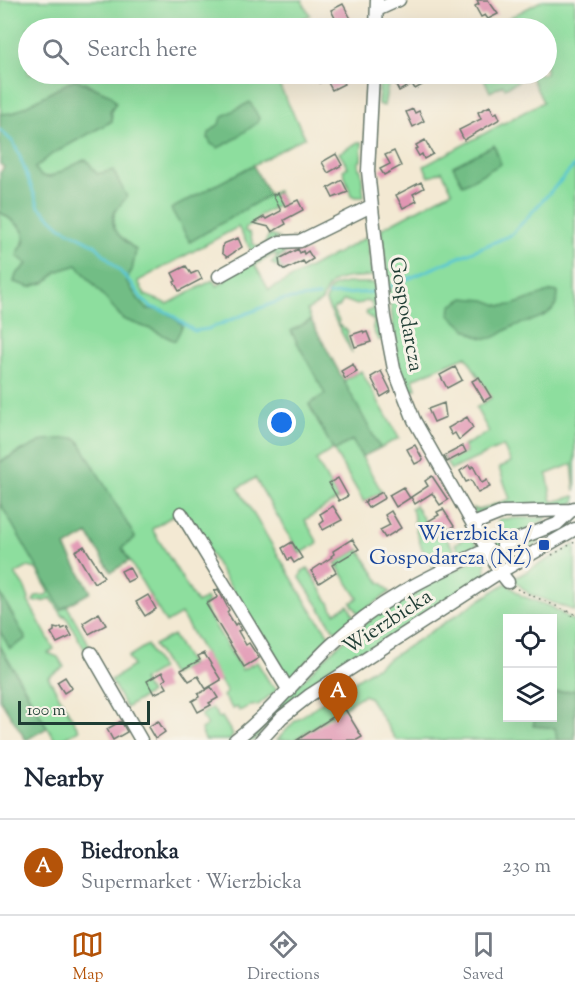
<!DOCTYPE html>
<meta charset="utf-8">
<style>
:root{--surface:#fff;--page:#f2f2f3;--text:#1f2937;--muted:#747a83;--line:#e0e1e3;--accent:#b45309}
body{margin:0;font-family:"Sorts Mill Goudy",serif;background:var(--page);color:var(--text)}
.controls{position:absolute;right:18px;bottom:18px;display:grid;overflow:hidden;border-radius:0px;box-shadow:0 6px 24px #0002}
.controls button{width:54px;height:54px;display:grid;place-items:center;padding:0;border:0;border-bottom:2px solid var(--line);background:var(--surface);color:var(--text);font:30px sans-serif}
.scale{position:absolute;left:18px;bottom:15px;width:132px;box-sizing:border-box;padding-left:6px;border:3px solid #1f3d34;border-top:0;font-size:16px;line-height:21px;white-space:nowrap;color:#1f3d34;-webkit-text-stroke:4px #f7f3e8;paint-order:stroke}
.you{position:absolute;left:282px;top:423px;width:21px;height:21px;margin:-15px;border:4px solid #fff;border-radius:50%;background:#1a73e8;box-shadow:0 0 0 9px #1a73e833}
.badge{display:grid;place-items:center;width:39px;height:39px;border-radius:50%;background:var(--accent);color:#fff;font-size:20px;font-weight:700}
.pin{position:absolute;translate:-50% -50px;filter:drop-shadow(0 2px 3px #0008)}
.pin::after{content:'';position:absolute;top:32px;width:21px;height:18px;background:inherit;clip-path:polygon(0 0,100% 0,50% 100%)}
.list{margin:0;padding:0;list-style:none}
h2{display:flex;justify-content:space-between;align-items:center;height:78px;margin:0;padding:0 24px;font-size:26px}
h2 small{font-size:20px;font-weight:400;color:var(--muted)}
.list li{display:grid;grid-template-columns:39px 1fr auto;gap:18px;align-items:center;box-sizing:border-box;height:96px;padding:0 24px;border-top:2px solid var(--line)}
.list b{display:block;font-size:22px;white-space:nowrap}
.list p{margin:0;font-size:20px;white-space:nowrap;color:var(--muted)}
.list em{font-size:20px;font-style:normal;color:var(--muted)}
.icon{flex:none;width:33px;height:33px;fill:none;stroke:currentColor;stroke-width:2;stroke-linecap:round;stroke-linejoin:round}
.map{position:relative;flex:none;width:575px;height:740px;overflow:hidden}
.search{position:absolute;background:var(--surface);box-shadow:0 6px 24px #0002;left:18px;right:18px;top:18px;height:66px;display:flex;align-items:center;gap:15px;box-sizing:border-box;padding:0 21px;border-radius:33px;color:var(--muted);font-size:22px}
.sheet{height:174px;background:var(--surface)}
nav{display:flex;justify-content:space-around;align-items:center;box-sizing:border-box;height:84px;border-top:2px solid var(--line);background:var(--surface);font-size:16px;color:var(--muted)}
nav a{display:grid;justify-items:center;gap:3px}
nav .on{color:var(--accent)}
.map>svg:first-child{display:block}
.green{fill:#8dde9e;stroke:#568e69;stroke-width:1.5;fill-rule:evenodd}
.forest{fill:#72bd85;stroke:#487d5c;stroke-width:1.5}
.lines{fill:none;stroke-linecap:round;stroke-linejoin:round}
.stream{stroke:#5bc7d2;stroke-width:3}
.building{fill:#e196b3}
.minor-casing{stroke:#69796c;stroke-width:15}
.path{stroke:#69796c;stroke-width:1.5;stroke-dasharray:1.5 4.5;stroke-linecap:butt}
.minor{stroke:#fff;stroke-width:12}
.transit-dot{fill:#1a4fb4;stroke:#f7f3e8;stroke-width:2}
.labels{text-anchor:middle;stroke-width:6;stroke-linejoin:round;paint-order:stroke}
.street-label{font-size:21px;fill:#1f3d34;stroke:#f7f3e8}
.transit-label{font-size:21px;fill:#164399;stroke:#f7f3e8;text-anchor:end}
</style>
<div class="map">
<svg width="575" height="740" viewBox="0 0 575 740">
<rect width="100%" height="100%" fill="#f7f3e8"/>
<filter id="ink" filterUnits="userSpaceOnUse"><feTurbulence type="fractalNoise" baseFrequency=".0167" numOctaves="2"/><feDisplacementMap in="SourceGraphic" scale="12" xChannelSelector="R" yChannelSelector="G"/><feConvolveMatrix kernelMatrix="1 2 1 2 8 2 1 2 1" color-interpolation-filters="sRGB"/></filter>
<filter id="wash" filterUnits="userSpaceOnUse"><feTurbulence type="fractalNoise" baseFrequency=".008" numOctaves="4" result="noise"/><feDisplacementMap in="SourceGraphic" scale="24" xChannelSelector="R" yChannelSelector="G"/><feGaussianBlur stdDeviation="1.35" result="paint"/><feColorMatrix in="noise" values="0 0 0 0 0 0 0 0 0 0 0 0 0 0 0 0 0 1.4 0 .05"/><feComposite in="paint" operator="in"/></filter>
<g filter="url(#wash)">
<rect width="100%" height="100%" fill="#f3e9d3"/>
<path class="green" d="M0,0h303l-1,1 8,14 -25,13h-257v46h172l8,7 7,3 18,-7 3,-3h3l3,4 8,-4h50l-21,11 26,52 -133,72 97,-14 8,-4 6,12 -23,12 -4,8 -10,4 -1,4 5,2 3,11 6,3 6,-4 4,-8 10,3 -26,16 -15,-27 -100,54 7,14 23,9 45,-24 4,6 8,-5 1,-5 58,-30v6l-3,3h6l-3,16 -13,-8 9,-8 -3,1 -3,-2 -19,11 14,25 98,-53 5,39c-25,3 -42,-3 -50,25l-15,9 4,10 -20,11 35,64 -17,10 24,44 -17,11 22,39 -33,21 13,23 -18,11 -45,-76 -17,10 71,119 22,31 -32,31 -7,10 -4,2 -105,-172 -31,20 45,74 9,-5 2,5 -5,3 39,64 15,-8 14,23h2l4,5 -19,15 -8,1 -11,5 -2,-4 -4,2 -10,-13 4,-4 -46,-78 -15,9 -44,-75 13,-10 -112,-89 -23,13v-250c13,11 35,19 18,38l9,14 -11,11 -2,7 16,5 16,-5 12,-11 19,-6 46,54 30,11 22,11 -12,-31 -16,-1 -9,-10 -12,-18 6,-11 4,-20 -17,-15 -5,-7v-14l-17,-40 -11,-14 -36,17h-9l-6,-9 17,-14 60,-33 -1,-26 -13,-5 -13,-8 -72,31 -12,2z
M543,0h32v491l-3,-27 -25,10 5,28 23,-6v6l-6,3 -72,4 -21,6 -3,-7 6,2 31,-11 -11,-31 12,-6 -8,-16 -52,24 -8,-13 7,-4 3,5 13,-6 -3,-6 26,-14 -13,-24 15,-10 -25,-42 -53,23 3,10 -7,2 -11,-29 -17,-133 71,-38 -10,-20 -13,6 -5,-11 119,-64 -13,-27 -25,13 -2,-3 -13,7 -8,-18h64v-46h-56z
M380,74l10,2 -6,30 -6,-2z
M358,142h4l-1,19 -3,1 1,7h2l3,28h-9l-4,-2 -8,-25 5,-3 -9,-14z
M348,283h26l7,57h-3l-5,-11 1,-8 -7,-6 -1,-3 7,-3 -2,-7 -5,-1 -9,4 -10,-4h-4l-4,6 -5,1 -1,3 6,10 -2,3 11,7 -1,4 5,18 -26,-51c1,-16 9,-17 22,-19z
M361,371l38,67 -19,10 -37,-67z
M352,440l30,52 -18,10 -30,-51z
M0,503l62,106 5,-3 24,42 -2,9 -24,-42 -2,1 -12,-18 -8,4 -1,-2 -6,2 -3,-1 3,-5 10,-1 3,-3 -13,-23 -8,-2 -13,7 10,14 4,11 -1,2 26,48 -6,4 10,4 6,10 -16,10 31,53 -19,10h-5l-55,-94v-15l10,17 16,-9 -26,-46z
M415,505l20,33 8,-5 13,20 -1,5 -19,10c-14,-11 -18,-30 -22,-47 -1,-6 1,-8 -3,-13z
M547,517l-1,2 -23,13 39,-8 13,-6v5l-69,39h-6c-7,-10 -6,-32 -1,-43z
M471,535l7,12 -15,9 -8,-12z
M575,544v67l-46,-17 -14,-13v-3z
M359,549l21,34h2l8,9 -31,22 -8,-11 7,-5 -23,-35z
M485,559l1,16 -183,118 -25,20 -24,27h-11l91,-91 53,-43 87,-46z
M308,568l27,45 13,-8 7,13 -17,13 -4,-1 -34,-52 2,-7z
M506,583l16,13 30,11 23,15v118h-179l-27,-43 -6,-2 -69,45h-17l17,-18 28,-20zM508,618h44v100h-44z
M173,635l18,30 -19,10 -18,-30z
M147,645l14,24 -19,11 8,13 -24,15 -15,-28 22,-14 -5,-9z
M212,708l7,10 3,-1 11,18 -3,5h-25l-4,-11 6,-4 -6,-10z"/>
<path class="forest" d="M200,74h36c-12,12 -24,13 -36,0z
M75,79l36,16 5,8 -6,8 2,10 -60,33 -17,14 6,8 9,1 36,-18 11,15 16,-4 14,27c-4,5 -10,11 -13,16 -6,17 11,28 22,37l-4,20 -6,11 12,18 9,10 16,1 20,15 -8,16 -22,-11 -30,-11 -46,-54 -19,6 -12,11 -16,5 -16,-5 2,-7 11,-11 -10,-8c1,-6 5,-8 7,-13 5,-16 -15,-24 -24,-31v-39l4,-6 -4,-3v-50l13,-1z
M250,102l9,16 -2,5 -27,19 -12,6 -7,-4 -3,-6 1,-5 10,-9 4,-8z
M494,145l7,19 -38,21 -10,-19z
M253,165l16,30 -79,47 -19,-33z
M552,291l6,1c1,28 -30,27 -48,36 -11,6 -16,14 -30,9 -11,-3 -21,-14 -30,-22l1,-9 13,-8 21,2 16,6 11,-1z
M311,320l69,128 -18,9 -10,-17 -18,11 -25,-47 16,-10 -34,-63z
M74,438l5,3 56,96 -13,11 7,13 -18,11 -23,-38 -23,13 26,45 -30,17 -61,-106v-41l44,-22z
M0,593l26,46 -16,10 -10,-18z
M0,646l47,82 -21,12 -26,-41z
M575,690v50h-18l-2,-12 -22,-2 2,-8h17l1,-25z"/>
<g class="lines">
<path class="stream" d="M0,130l13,12 5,10 21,55 22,20 34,18 37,39 10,15 9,8 18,6 25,18 14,-2 73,-29 38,-4
M389,287l122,-52 64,-70
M328,295l45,-3"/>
</g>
<g id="blocks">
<path class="building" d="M477,0h11l10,14 -10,5 -3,-4 -4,2 -6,-11 4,-2z
M343,4l13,24h-16l-9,-18z
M320,74h18l6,10 -12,6 -6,-11 -6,4 -4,-8z
M417,74h4l4,6 -2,2 1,2 -9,5 -3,-5 -13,7 -3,-6z
M490,106l4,8 3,-2 3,7 -36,21 -5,-10 22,-11 -3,-7z
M413,109l2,4 4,-2 5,10 -11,6 -7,-15z
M425,140l8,14 -9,5 -2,-5 -3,2 -4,-7 3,-1 -2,-3z
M394,151l7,15 -17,9 -4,-6 10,-5 -5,-9z
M336,154l6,11 -14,8 -6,-11z
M342,180l6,12 -15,6 -5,-10z
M421,182l3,6 -11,6 4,7 -14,7 -7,-13z
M278,193l7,13 13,-6 5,10 -19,10 2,4 -14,8 -3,-5 -16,-4 11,-6 2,2 15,-8 -8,-16z
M238,238l4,9 -15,10 -5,-4 1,-9z
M298,249l2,4 3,-2 1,3 4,-3 5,8 -8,5 -2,-3 -18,9 -5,-4 -1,-7z
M186,266l5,8 7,-3 4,8 -23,12 -5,-9 2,-1 -4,-8z
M363,331l1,2 3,-1 4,10 -16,5 -4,-12z
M353,364l4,8 -12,7 -4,-8z
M455,367l7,13 -15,8 -7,-13z
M381,371l10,20 -10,6 -10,-20z
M479,377l12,20 -7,4 -12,-20z
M444,403l2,14 -12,5 -6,-13z
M467,417l6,11 -14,12 -4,-7 -3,2 -4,-7z
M415,445l8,15 -8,4 -8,-15z
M463,446l3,6 -19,10 -3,-6z
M469,465l2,3 2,-2 9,17 5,-3 3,7 -12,6 -7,-13 -5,2 -6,-11z
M432,476l16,24 -8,5 -8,-12 -17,11 -4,-7 17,-11 -3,-5z
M338,478l10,18 -9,5 -10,-18z
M403,487l7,11 -14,9 -7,-12z
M382,492l3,6 -17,10 -4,-6z
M333,506l9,14 -19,10 -3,-6 4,-3 -4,-7z
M443,509l11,17 -5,4 -5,-7 -13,9 -6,-9 14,-8 -2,-3z
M391,511l10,17 -16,10 -5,-8 10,-5 -5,-10z
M352,539l7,10 -27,16 4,7 -17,11 -8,-12 21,-14 -1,-1 3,-2 -1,-3z
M292,542l10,16 -8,5 -3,-5 -3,2 -6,-12z
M84,546l20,31 -10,6 -19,-32z
M129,567l6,11 -8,4 -6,-11z
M218,589l11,21 -2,2 8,13 2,-2 4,7 -3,1 8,14 3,-2 10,15 -15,9 -38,-63 12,-7 -4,-6z
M148,595l8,14 -11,7 -9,-14z
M99,613l7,12 -17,9 -6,-11z
M61,627l1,2 5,-2 5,9 -15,7 -6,-10 3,-2v-3l4,1z
M204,653l17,27 -15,9 -8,-13 -9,5 -8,-11 19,-10 -2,-4z
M162,672l4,7 -3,2 4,7 -13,6 -7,-13z
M65,677l7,11 -8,5 -7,-11z
M211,687l7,11 -9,5 2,2 -13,7 -6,-11 7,-4 -1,-3z
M345,709l17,28 -5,3h-60z
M121,721l6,11 -14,8 -6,-11z
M158,721l7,11 -10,7 -7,-12z"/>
</g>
</g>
<g filter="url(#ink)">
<use href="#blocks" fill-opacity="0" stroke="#69796c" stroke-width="1.5"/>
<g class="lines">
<defs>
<path id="minor" d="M377,10l22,-10
M376,28l1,-28
M373,74l-5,97 16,146 10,52 20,51 86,152 8,10
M219,276l61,-34 20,-1 71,-35
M181,513l108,178
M473,524l30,-12 68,-2
M503,545l54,-21 17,-16
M91,653l50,87
M235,740c35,-27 62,-62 94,-93 49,-47 98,-70 159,-98
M261,740l21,-23 28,-22 190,-123 75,-43"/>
</defs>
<use href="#minor" class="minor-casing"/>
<path class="path" d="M552,555l23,-13
M517,589l48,21 10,8
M568,611l7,3"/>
<use href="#minor" class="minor"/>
</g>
</g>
<rect class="transit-dot" x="538" y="539" width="12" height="12" rx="3"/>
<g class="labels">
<g class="street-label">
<text transform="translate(407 314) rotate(80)" y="7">Gospodarcza</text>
<text transform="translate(387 621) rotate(-33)" y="7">Wierzbicka</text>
</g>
<g class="transit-label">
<text x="532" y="540">Wierzbicka /<tspan x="532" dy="24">Gospodarcza (NŻ)</tspan></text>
</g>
</g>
</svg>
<div class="controls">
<button><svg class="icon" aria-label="locate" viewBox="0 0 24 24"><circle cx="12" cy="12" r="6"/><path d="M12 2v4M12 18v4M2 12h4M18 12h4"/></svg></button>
<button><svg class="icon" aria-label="layers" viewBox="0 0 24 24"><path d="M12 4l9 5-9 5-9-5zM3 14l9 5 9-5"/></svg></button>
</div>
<div class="scale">100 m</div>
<div class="you"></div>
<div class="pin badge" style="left:338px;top:723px">A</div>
<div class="search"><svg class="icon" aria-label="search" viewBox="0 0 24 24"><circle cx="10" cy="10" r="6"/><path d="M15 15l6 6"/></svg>Search here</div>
</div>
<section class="sheet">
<h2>Nearby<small></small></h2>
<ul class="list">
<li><span class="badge">A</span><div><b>Biedronka</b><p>Supermarket · Wierzbicka</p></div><em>230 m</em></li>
</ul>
</section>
<nav>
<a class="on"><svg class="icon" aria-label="map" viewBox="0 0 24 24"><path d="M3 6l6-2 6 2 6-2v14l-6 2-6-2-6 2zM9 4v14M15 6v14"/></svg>Map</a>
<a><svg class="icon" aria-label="directions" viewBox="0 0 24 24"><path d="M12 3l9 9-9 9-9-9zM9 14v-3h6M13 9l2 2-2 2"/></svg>Directions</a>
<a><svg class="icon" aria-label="saved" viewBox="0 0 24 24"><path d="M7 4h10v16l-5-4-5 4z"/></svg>Saved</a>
</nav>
